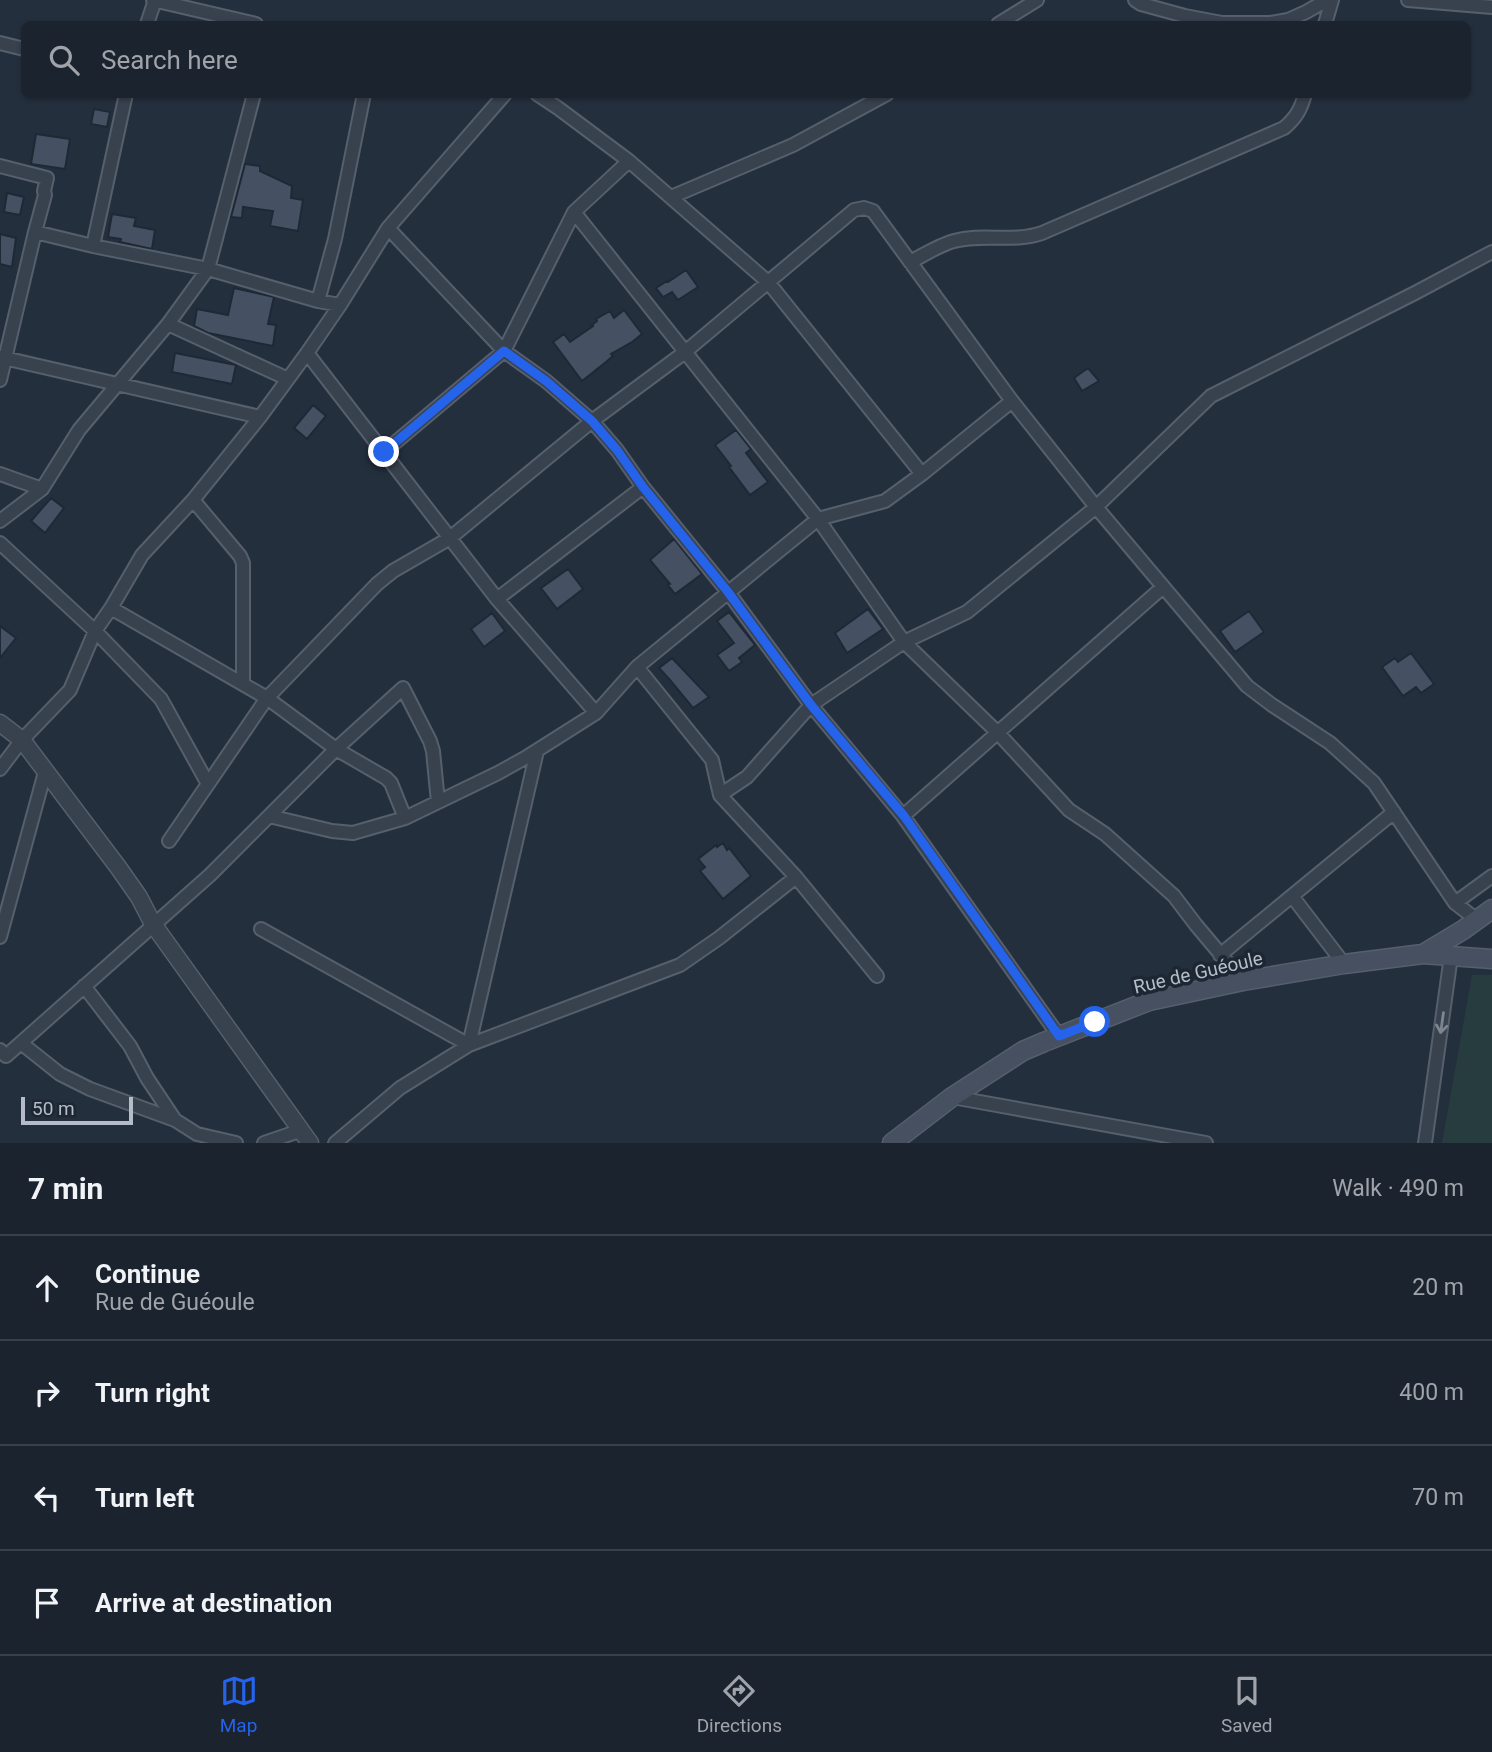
<!DOCTYPE html>
<meta charset="utf-8">
<style>
:root{--surface:#1b232e;--page:#282f3a;--text:#f1f3f6;--muted:#a0a4aa;--line:#39404a;--accent:#2563eb}
body{margin:0;font-family:Roboto,sans-serif;background:var(--page);color:var(--text)}
.scale{position:absolute;left:21px;bottom:18px;width:112px;box-sizing:border-box;padding-left:7px;border:4px solid #b4bcc9;border-top:0;font-size:19px;line-height:24px;white-space:nowrap;color:#b4bcc9;-webkit-text-stroke:5px #1d2633;paint-order:stroke}
.stop{position:absolute;width:21px;height:21px;margin:-16px;border:5px solid #2563eb;border-radius:50%;background:#fff}
.stop.end{background:#2563eb;border-color:#fff;box-shadow:0 2px 7px #0008}
.list{margin:0;padding:0;list-style:none}
h2{display:flex;justify-content:space-between;align-items:center;height:91px;margin:0;padding:0 28px;font-size:30px}
h2 small{font-size:23px;font-weight:400;color:var(--muted)}
.list li{display:grid;grid-template-columns:46px 1fr auto;gap:21px;align-items:center;box-sizing:border-box;height:105px;padding:0 28px;border-top:2px solid var(--line)}
.list b{display:block;font-size:26px;white-space:nowrap}
.list p{margin:0;font-size:23px;white-space:nowrap;color:var(--muted)}
.list em{font-size:23px;font-style:normal;color:var(--muted)}
.icon{flex:none;width:38px;height:38px;fill:none;stroke:currentColor;stroke-width:2;stroke-linecap:round;stroke-linejoin:round}
.map{position:relative;flex:none;width:1492px;height:1143px;overflow:hidden}
.search{position:absolute;background:var(--surface);box-shadow:0 2px 5px #0004;left:21px;right:21px;top:21px;height:77px;display:flex;align-items:center;gap:18px;box-sizing:border-box;padding:0 24px;border-radius:10px;color:var(--muted);font-size:26px}
.sheet{height:511px;background:var(--surface)}
nav{display:flex;justify-content:space-around;align-items:center;box-sizing:border-box;height:98px;border-top:2px solid var(--line);background:var(--surface);font-size:19px;color:var(--muted)}
nav a{display:grid;justify-items:center;gap:4px}
nav .on{color:var(--accent)}
.map>svg:first-child{display:block}
.green{fill:#263c3f}
.building{fill:#455162;stroke:#1f2835;stroke-width:2}
.lines{fill:none;stroke-linecap:round;stroke-linejoin:round}
.minor-casing{stroke:#565f6c;stroke-width:16}
.tertiary-casing{stroke:#565f6c;stroke-width:19}
.secondary-casing{stroke:#565f6c;stroke-width:21}
.minor{stroke:#38414e;stroke-width:12}
.tertiary{stroke:#38414e;stroke-width:16}
.secondary{stroke:#465061;stroke-width:18}
.oneway{stroke:#7c8592}
.route{stroke:#2563eb;stroke-width:9}
.labels{text-anchor:middle;stroke-width:7;stroke-linejoin:round;paint-order:stroke}
.street-label{font-size:19px;fill:#b4bcc9;stroke:#1d2633}
</style>
<div class="map">
<svg width="1492" height="1143" viewBox="0 0 1492 1143">
<rect width="100%" height="100%" fill="#242f3e"/>
<path class="green" d="M1472,975h20v168h-50z"/>
<path class="building" d="M94,109l16,3 -3,15 -16,-3z
M36,134l34,5 -5,30 -34,-5z
M245,164l15,2v5l32,15 -1,12 12,2 -5,31 -28,-5 3,-15 -30,-4 -1,11 -11,-1z
M7,193l17,4 -4,18 -16,-3z
M112,214l24,4 -2,8 21,4 -3,19 -32,-7 1,-3 -13,-2z
M0,234l16,4 -4,29 -12,-3z
M686,270l12,17 -20,13 -6,-8 -9,5 -7,-9 11,-7 1,1z
M234,288l40,9 -6,27 8,1 -3,21 -65,-13 -14,-7 3,-17 31,6z
M624,310l18,24 -10,8 -21,12 2,2 -7,6 -24,19 -29,-39 11,-8 6,8 23,-16 -1,-1 5,-4 -1,-2 14,-8 4,7z
M175,353l61,12 -4,19 -60,-12z
M1088,368l11,13 -17,10 -8,-13z
M313,405l13,11 -19,23 -13,-11z
M736,430l15,19 -5,4 22,29 -18,13 -21,-28 2,-1 -16,-21z
M51,498l13,10 -19,25 -14,-12z
M674,539l28,35 -27,20 -7,-9 2,-1 -20,-24z
M568,569l15,20 -26,20 -16,-21z
M868,609l15,20 -36,24 -12,-20z
M1249,611l15,21 -29,20 -15,-21z
M729,612l26,33 -16,13 3,4 -13,9 -12,-16 17,-12 -17,-22z
M492,613l13,18 -21,16 -13,-18z
M0,626l16,12 -16,20z
M1411,653l23,31 -13,9 -5,-6 -13,9 -21,-29 13,-9 3,4z
M672,658l37,39 -16,11 -23,-28 -11,-12z
M723,843l4,7 2,-2 22,28 -28,23 -23,-28 5,-4 -7,-8 18,-14 1,2z"/>
<g class="lines">
<defs>
<path id="minor" d="M153,0l103,24
M1135,0l6,4 44,12 37,7h48l18,-3 18,-8 21,-12
M1408,0l84,7
M147,24l8,-24
M998,24l39,-24
M1325,24l7,-24
M0,43l24,6
M537,94l21,14 71,53 139,121 154,192
M0,166l47,12 -3,13 1,4 -10,37 -35,148
M671,197l122,-52 94,-51
M574,212l244,307 86,123 94,91 71,77 36,24 69,62 22,29 47,56
M388,228l116,123 42,30 46,40 25,29 26,37 85,105 83,113 92,111 156,220
M35,232l58,14 115,23 110,32 22,4
M93,246l33,-152
M910,262c14,-7 29,-17 44,-21 29,-8 59,2 88,-8l242,-105c12,-10 17,-19 21,-34
M318,301l17,-62 29,-145
M168,324l120,55
M307,353l190,246 99,114
M0,357l260,60
M384,452l120,-101 70,-139 55,-51
M0,474l42,15
M193,500l47,56 3,7v121
M0,521l42,-32 37,-59 89,-106 40,-55 46,-175
M0,543l95,88 66,68 47,85
M497,599l146,-112
M111,608l156,90 69,51 50,29 5,5 14,35
M637,667l75,93 8,35 76,82 81,99
M0,769l22,-29 48,-50 25,-59 16,-23 31,-53 51,-55 67,-83 47,-64 33,-48 48,-77 117,-134
M720,795l27,-18 64,-72 93,-63 63,-30 129,-105 115,-111 204,-103 77,-41
M269,816l63,15 21,2 52,-15 93,-45 27,-15 71,-45 41,-46 181,-148 67,-18 37,-27 90,-73
M903,816l260,-229
M169,841l98,-143 110,-114 16,-13 57,-33 142,-117 93,-69 169,-142 10,-2 9,3 139,190 84,106 151,179 25,19 58,38 44,40 81,120 22,17
M1292,896l52,68
M1455,903l37,-27
M261,929l208,116 211,-80 39,-27 77,-61
M0,937l45,-165
M1220,955l174,-143
M84,986l46,60 17,32 28,42
M21,1043l39,31 30,15 85,31 22,14 39,9
M0,1050l6,6 204,-181 126,-126 67,-61 27,53 3,10 5,51
M952,1097l254,46
M264,1143l35,-12
M335,1143l65,-55 69,-43 68,-294
M1425,1143l26,-187"/>
<path id="tertiary" d="M0,723l22,17 96,127 21,30 14,27 157,219"/>
<path id="secondary" d="M1423,954l40,-24 29,-21
M892,1143l60,-46 71,-46 21,-9 105,-41 94,-20 101,-17 79,-10 69,5"/>
</defs>
<use href="#minor" class="minor-casing"/>
<use href="#tertiary" class="tertiary-casing"/>
<use href="#secondary" class="secondary-casing"/>
<use href="#minor" class="minor"/>
<use href="#tertiary" class="tertiary"/>
<use href="#secondary" class="secondary"/>
</g>
<defs><path id="oneway-shaft" d="M-6 0H5M1.5-3L5.5 0L1.5 3" fill="none" stroke-width="1.6" stroke-linecap="round" stroke-linejoin="round" transform="scale(1.75)"/></defs>
<use class="oneway" href="#oneway-shaft" transform="translate(1442 1023) rotate(98)"/>
<g class="lines">
<path class="route" d="M384,452l120,-101 42,30 46,40 25,29 26,37 85,105 83,113 93,111 155,220 36,-14"/>
</g>
<g class="labels">
<g class="street-label">
<text transform="translate(1198 972) rotate(-13)" y="7">Rue de Guéoule</text>
</g>
</g>
</svg>
<div class="scale">50 m</div>
<div class="stop" style="left:1095px;top:1022px"></div>
<div class="stop end" style="left:384px;top:452px"></div>
<div class="search"><svg class="icon" aria-label="search" viewBox="0 0 24 24"><circle cx="10" cy="10" r="6"/><path d="M15 15l6 6"/></svg>Search here</div>
</div>
<section class="sheet">
<h2>7 min<small>Walk · 490 m</small></h2>
<ul class="list">
<li><svg class="icon" aria-label="ahead" viewBox="0 0 24 24"><path d="M12 20V5M6 11l6-6 6 6"/></svg><div><b>Continue</b><p>Rue de Guéoule</p></div><em>20 m</em></li>
<li><svg class="icon" aria-label="right" viewBox="0 0 24 24"><path d="M7 20v-9h11M14 6l5 5-5 5"/></svg><div><b>Turn right</b></div><em>400 m</em></li>
<li><svg class="icon" aria-label="left" viewBox="0 0 24 24"><path d="M17 20v-9H6M10 6l-5 5 5 5"/></svg><div><b>Turn left</b></div><em>70 m</em></li>
<li><svg class="icon" aria-label="arrive" viewBox="0 0 24 24"><path d="M6 21V4h12l-3 4 3 4H6"/></svg><div><b>Arrive at destination</b></div></li>
</ul>
</section>
<nav>
<a class="on"><svg class="icon" aria-label="map" viewBox="0 0 24 24"><path d="M3 6l6-2 6 2 6-2v14l-6 2-6-2-6 2zM9 4v14M15 6v14"/></svg>Map</a>
<a><svg class="icon" aria-label="directions" viewBox="0 0 24 24"><path d="M12 3l9 9-9 9-9-9zM9 14v-3h6M13 9l2 2-2 2"/></svg>Directions</a>
<a><svg class="icon" aria-label="saved" viewBox="0 0 24 24"><path d="M7 4h10v16l-5-4-5 4z"/></svg>Saved</a>
</nav>
